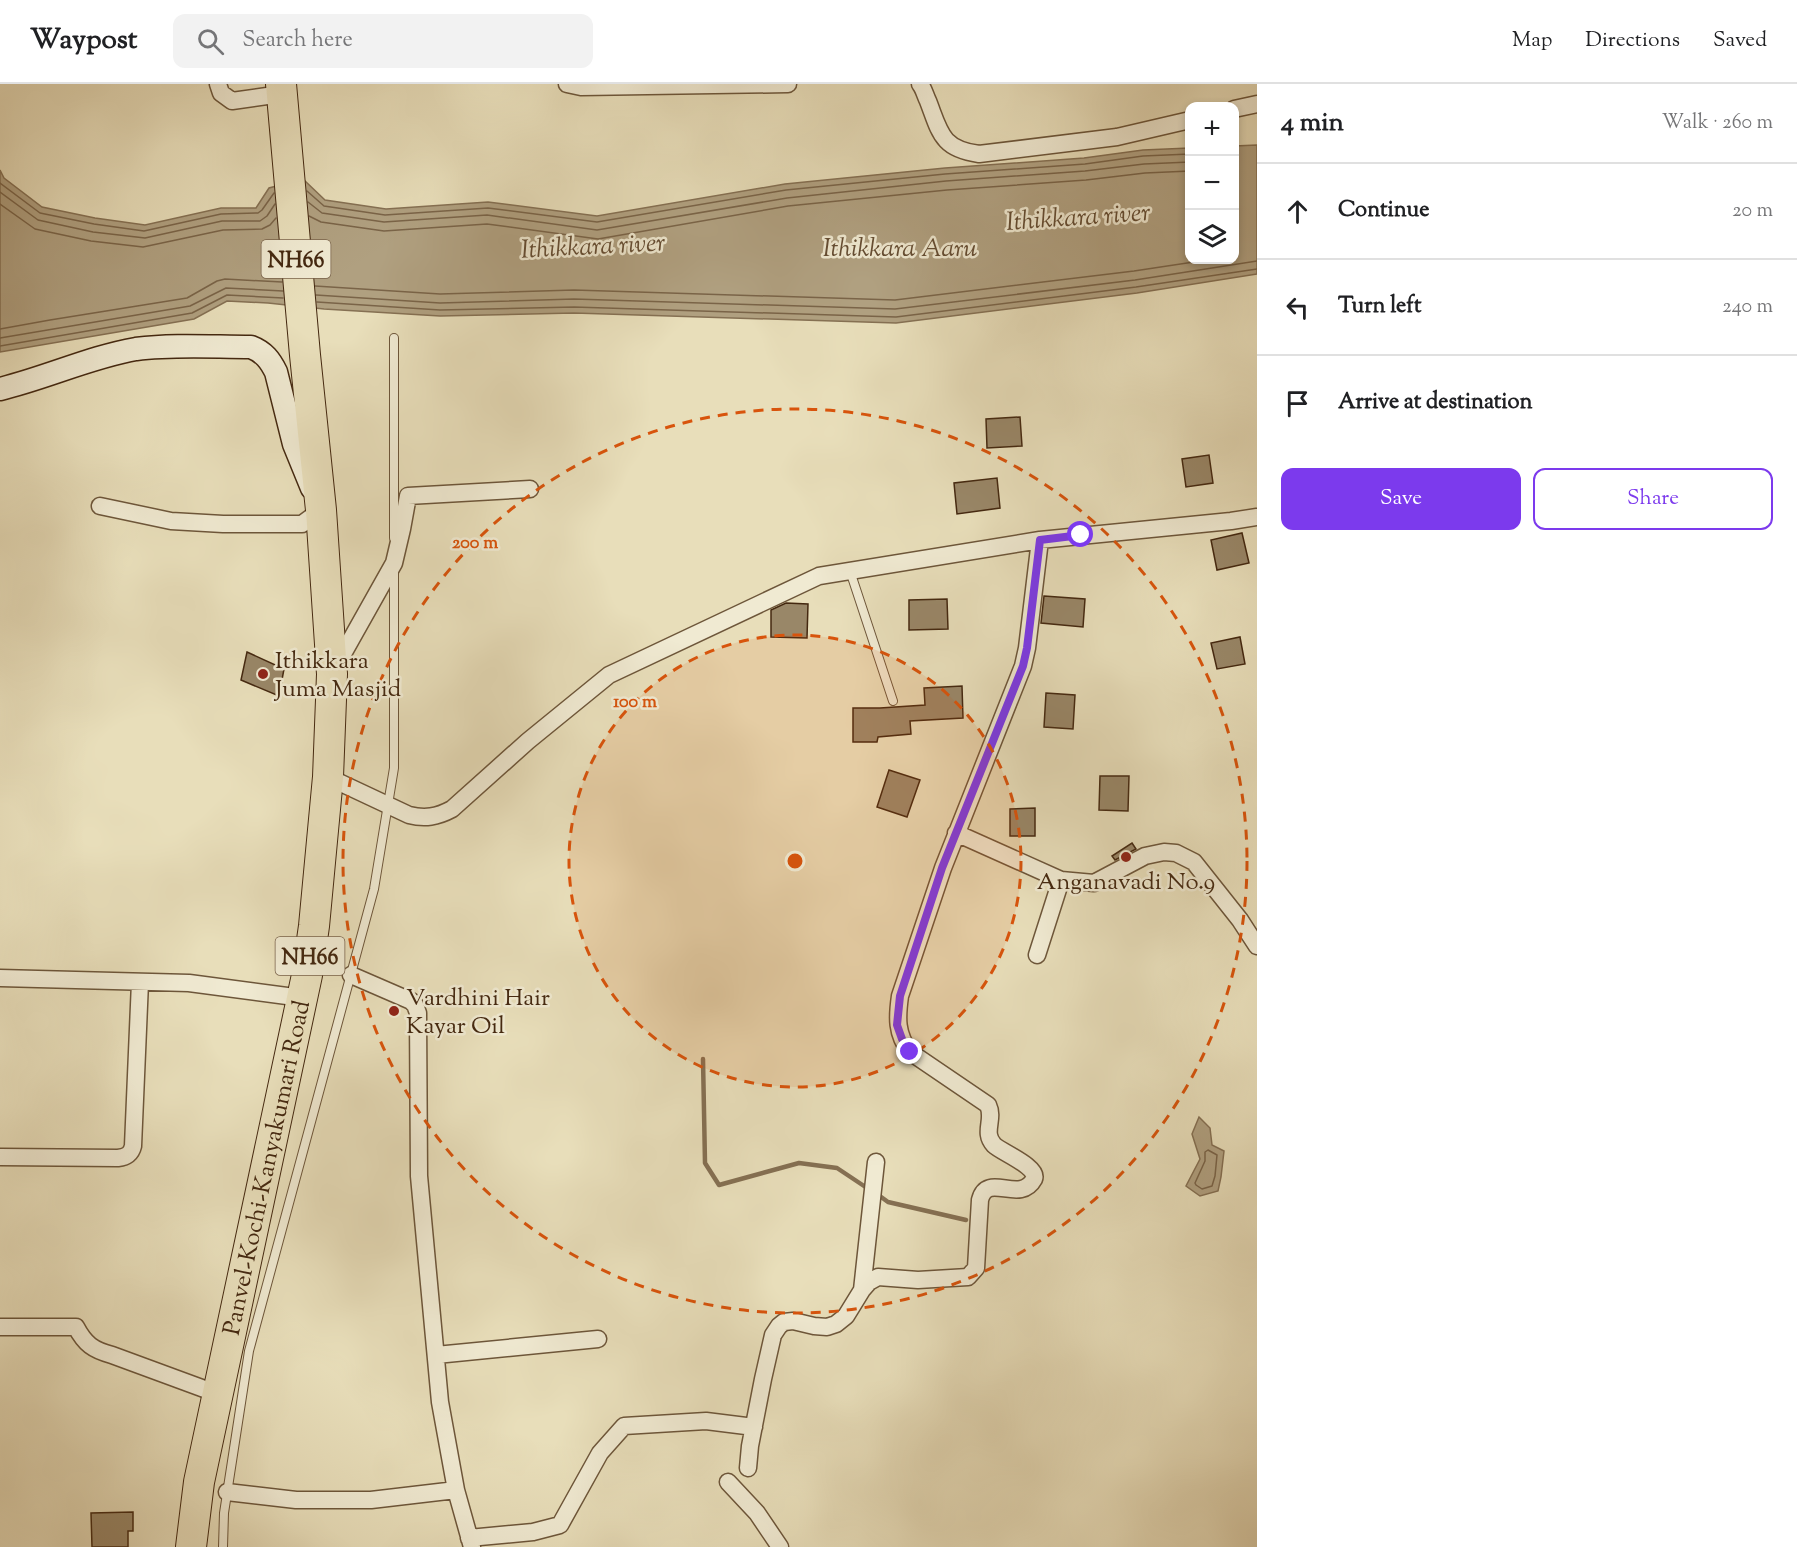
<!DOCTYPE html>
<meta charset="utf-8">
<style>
:root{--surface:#fff;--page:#f2f2f2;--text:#202124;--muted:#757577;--line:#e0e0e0;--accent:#7c3aed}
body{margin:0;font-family:"Sorts Mill Goudy",serif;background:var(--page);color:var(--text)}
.controls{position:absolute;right:18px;top:18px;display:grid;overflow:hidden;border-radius:12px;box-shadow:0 3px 9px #0003}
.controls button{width:54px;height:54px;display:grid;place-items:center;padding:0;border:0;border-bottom:2px solid var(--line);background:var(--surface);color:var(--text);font:30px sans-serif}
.stop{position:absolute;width:18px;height:18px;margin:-14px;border:4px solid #7c3aed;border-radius:50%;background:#fff}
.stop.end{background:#7c3aed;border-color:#fff;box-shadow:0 2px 6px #0008}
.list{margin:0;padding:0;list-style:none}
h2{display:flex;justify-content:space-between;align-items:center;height:78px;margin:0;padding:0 24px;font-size:26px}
h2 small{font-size:20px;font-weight:400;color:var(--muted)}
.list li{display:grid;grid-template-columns:39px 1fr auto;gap:18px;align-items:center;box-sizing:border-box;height:96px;padding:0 24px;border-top:2px solid var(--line)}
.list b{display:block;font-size:22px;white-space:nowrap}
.list em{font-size:20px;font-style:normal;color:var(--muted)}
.actions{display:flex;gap:12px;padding:18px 24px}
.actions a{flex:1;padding:14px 0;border:2px solid var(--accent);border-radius:12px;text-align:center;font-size:21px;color:var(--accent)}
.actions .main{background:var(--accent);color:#fff}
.icon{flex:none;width:33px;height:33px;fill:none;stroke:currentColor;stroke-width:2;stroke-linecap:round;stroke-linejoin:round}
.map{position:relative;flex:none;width:1257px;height:1463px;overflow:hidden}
header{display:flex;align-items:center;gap:36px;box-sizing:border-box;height:84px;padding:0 30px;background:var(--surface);border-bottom:2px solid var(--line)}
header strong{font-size:28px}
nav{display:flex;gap:33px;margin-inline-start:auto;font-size:21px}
.search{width:420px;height:54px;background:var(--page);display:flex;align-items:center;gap:15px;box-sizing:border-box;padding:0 21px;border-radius:12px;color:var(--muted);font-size:22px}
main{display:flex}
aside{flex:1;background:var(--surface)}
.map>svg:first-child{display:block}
.water{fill:#b0a080;stroke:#857053;stroke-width:1.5}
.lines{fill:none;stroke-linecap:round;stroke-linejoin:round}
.shore{stroke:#7a6448;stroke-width:1.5}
.stream{stroke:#857053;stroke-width:4.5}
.building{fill:#998768;stroke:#442810;stroke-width:1.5}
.lane-casing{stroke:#6d563a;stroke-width:10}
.street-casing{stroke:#6d563a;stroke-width:19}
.secondary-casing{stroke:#442810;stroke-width:25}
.highway-casing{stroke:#442810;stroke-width:32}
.lane{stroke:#f0ead2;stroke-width:8}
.street{stroke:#f0ead2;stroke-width:16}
.secondary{stroke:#f0ead2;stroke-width:22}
.highway{stroke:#e8deba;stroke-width:30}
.route{stroke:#7c3aed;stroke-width:8}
.ring{fill:none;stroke:#d8540c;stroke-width:3;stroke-dasharray:10 8}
.poi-dot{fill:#8f2418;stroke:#f0ead2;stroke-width:2}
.labels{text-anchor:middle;stroke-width:5;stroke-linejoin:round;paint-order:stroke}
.shield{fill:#f0ead2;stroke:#78624a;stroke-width:1.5}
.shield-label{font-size:22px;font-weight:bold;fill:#442810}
.poi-label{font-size:24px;fill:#442810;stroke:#f0ead2;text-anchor:start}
.street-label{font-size:24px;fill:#442810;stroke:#f0ead2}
.water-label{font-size:26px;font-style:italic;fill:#644c32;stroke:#f0ead2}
.centre{fill:#d8540c;stroke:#f0ead2;stroke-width:3}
.ring-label{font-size:18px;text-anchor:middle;font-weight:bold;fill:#d8540c;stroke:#f0ead2;stroke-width:5;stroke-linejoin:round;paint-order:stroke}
</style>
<header>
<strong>Waypost</strong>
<div class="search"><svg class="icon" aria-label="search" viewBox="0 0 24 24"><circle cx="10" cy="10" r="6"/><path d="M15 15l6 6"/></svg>Search here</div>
<nav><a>Map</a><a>Directions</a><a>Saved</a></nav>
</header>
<main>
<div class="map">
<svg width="1257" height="1463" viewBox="0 0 1257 1463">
<rect width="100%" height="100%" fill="#e8deba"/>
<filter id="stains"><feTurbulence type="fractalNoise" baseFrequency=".00333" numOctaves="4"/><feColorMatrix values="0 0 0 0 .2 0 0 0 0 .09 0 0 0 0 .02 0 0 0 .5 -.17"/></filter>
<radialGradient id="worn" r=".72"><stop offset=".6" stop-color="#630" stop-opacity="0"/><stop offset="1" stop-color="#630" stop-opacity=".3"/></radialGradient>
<path class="water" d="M1257,61v129l-120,19 -241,30 -322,-10 -134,3 -116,-7 -56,-6 -41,-2 -33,18 -194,33v-182l4,8 38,29 53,11 50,7 76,-17h35l13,-20 34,-9 22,21 61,9 102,-7 109,14 188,-32 160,-16 139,-10 59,-8 46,-2 1,112h44l1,-114z
M1199,1033l11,11 2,17 12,6 -3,26 -3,14 -18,5 -14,-10 14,-27 -8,-25z"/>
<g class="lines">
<path class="shore" d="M0,99l40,30 54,11 50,7 77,-17 37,-1 4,-3 12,-17
M307,107l17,15 61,9 103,-7 109,14 189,-32 159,-16 140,-10 58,-8 47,-2
M0,108l38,28 55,12 52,6 77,-17h38l7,-5 8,-12
M308,118l14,11 62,9 103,-7 110,15 190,-32 159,-17 139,-10 59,-7 46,-2
M0,120l35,25 56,12 52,6 80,-17 39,-1 8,-4 6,-7
M309,132l12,6 63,9 103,-7 111,15 190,-33 159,-16 139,-10 59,-7 45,-2
M315,202l125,8 134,-4 321,10 239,-29 73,-11
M316,211l124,8 134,-4 321,10 240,-29 122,-19
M317,218l123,8 134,-3 322,10 240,-30 121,-18
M0,245l50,-9 137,-22 30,-17 8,-2 57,3
M0,254l190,-32 36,-18 57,3
M0,262l192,-33 35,-18 56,3
M1208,1066l9,5 -2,21 -3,10 -10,3 -6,-4 -1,-2 10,-22v-9z"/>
<path class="stream" d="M703,975l2,104 14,22 80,-22 38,5 33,22
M877,1110l11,8 78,18"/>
</g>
<path class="building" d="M1020,333l2,29 -35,2 -1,-29z
M1209,371l4,28 -27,4 -4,-28z
M997,394l3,30 -43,6 -3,-31z
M1242,449l7,30 -32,7 -6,-30z
M1044,512l41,3 -2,28 -42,-4z
M947,515l1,30 -39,1v-30z
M786,519l22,1 -1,34 -36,-1v-27z
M1240,553l5,27 -28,5 -6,-26z
M247,568l37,17 -5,27 -38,-16z
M962,602l1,32 -53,3 1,13 -33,3 -1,5h-24v-34h27l45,-3 -1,-17z
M1046,609l29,2 -2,34 -29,-2z
M889,686l31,10 -13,37 -30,-10z
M1100,692h29l-1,35 -29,-1z
M1035,724v28h-25v-27z
M1132,759l4,6 -21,11 -3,-4z
M133,1428v19h-5v16h-36l-1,-34z"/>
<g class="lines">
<defs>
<path id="lane" d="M394,454v-200
M850,487l43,130
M223,1463l1,-34 25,-162 125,-462 20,-121v-196"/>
<path id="street" d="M218,0l3,9 11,8 49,-7
M567,0l14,3 207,-3
M920,0c4,5 5,11 8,17 12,31 13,48 51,53l138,-17 73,-17
M1234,25l23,-5
M100,422l71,15 52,3h79l19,-14
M335,584l59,-105 8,-34 6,-33 122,-7
M328,693l81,38c16,4 28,2 43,-6l76,-68 81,-66 210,-99 221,-36 191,-19 26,-4
M956,749l105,47 33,3 51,-27 19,-4 12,1 18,9 46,58 17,26
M1037,871l24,-75
M351,891l60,26 4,4 3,8 1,163 21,226 16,88 16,57
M0,894l189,5 113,15
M0,1073l118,1c9,-1 13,-4 15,-12l7,-164
M862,1206l14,-128
M0,1243h76c9,17 17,23 36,28l106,39
M436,1271l162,-16
M748,1384l2,-22 13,-67 10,-44 6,-9 5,-4 9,-1 21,5 13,1 9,-3 10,-8 16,-26 7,-8 9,-5 40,3 50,-3 8,-9 4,-68c7,-29 40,5 54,-21 5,-12 -33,-27 -40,-34 -12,-13 1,-25 -6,-40l-78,-53c-14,-18 -13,-35 -10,-56l43,-128 80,-202 4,-18 13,-108
M728,1398l29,31 23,34
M227,1408l69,8h75l85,-10
M469,1454l64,-6 27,-7 40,-72 24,-27 82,-5 48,6"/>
<path id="secondary" d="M0,305c46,-11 90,-32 136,-40 38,-5 77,-2 115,-2 13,5 19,13 25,25l18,72 18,44"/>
<g id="highway">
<path id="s1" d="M191,1463l8,-65 108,-507 7,-49 14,-149 4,-103 -11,-164 -16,-155 -24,-271"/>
</g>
</defs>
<use href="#lane" class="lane-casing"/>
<use href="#street" class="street-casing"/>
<use href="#secondary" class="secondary-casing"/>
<use href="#highway" class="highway-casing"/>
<use href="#lane" class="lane"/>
<use href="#street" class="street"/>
<use href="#secondary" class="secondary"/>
<use href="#highway" class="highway"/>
</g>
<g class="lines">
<path class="route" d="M910,968l-8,-13 -5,-14 3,-29 42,-128 81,-202 4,-18 13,-108 41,-5"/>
</g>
<circle cx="795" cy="777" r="226" fill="#d8540c" fill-opacity=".12"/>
<g class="ring">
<circle cx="795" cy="777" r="226"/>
<circle cx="795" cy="777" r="452"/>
</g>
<g class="poi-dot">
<circle cx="263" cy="590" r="6"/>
<circle cx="1126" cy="773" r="6"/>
<circle cx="394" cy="927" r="6"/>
</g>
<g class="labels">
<g class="shield">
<rect x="261.5" y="156" width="69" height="38" rx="4.5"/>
<rect x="275.5" y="853" width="69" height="38" rx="4.5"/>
</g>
<g class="shield-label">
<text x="296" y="183">NH66</text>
<text x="310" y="880">NH66</text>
</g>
<g class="poi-label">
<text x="275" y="584">Ithikkara<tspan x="275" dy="28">Juma Masjid</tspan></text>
<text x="1126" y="805" text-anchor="middle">Anganavadi No.9</text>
<text x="406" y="921">Vardhini Hair<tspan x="406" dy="28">Kayar Oil</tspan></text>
</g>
<g class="street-label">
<text dy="8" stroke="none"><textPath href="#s1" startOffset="387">Panvel-Kochi-Kanyakumari Road</textPath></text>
</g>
<g class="water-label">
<text transform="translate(1078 132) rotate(-4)" y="9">Ithikkara river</text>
<text transform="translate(593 161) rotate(-3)" y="9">Ithikkara river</text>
<text x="900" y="172">Ithikkara Aaru</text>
</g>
</g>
<circle cx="795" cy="777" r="9" class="centre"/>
<g class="ring-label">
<text x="475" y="464">200 m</text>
<text x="635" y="623">100 m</text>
</g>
<rect width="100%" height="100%" filter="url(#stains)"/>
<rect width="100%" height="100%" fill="url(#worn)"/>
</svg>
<div class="controls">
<button>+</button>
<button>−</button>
<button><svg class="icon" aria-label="layers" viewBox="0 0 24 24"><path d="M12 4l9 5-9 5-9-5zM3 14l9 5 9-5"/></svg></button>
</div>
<div class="stop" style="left:1081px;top:451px"></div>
<div class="stop end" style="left:910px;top:968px"></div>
</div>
<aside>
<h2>4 min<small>Walk · 260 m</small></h2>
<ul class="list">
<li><svg class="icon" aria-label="ahead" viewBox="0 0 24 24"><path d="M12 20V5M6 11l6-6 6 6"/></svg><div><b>Continue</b></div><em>20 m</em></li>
<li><svg class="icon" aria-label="left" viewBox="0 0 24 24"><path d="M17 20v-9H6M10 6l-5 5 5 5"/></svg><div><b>Turn left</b></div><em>240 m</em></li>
<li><svg class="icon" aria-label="arrive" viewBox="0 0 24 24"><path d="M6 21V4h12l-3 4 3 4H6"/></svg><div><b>Arrive at destination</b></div></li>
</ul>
<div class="actions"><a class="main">Save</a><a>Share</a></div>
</aside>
</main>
